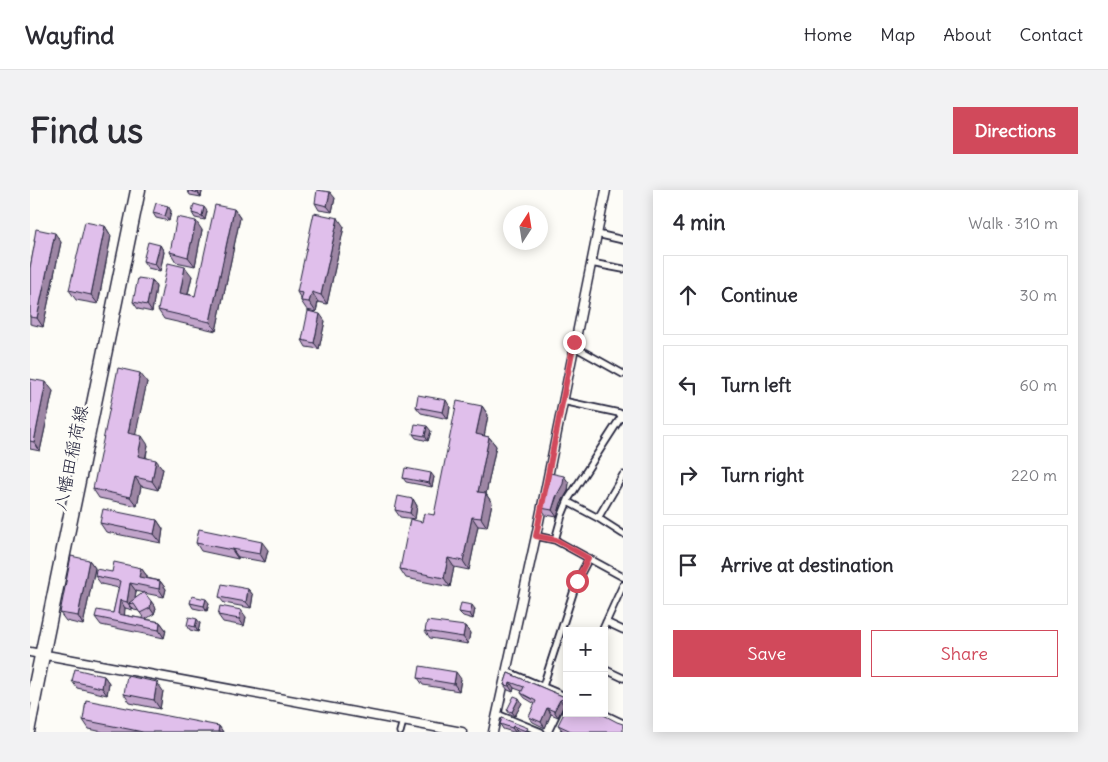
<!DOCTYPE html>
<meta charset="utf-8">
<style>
:root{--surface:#fff;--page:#f2f2f3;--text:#2b2b33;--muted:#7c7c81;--line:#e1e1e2;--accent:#d1495b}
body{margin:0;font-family:Delius,"Klee One",sans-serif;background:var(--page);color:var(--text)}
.controls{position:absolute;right:15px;bottom:15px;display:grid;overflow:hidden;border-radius:0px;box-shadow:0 2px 12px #0003}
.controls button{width:45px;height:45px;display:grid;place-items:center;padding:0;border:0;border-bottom:1px solid var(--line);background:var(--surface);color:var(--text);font:25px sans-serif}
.compass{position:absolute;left:473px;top:15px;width:45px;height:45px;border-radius:50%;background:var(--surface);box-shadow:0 2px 12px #0003;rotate:12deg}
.stop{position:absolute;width:15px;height:15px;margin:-11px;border:4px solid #d1495b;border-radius:50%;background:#fff}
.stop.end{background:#d1495b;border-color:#fff;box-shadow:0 1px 5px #0008}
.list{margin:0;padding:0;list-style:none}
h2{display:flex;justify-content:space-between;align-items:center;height:65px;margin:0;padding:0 20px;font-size:21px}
h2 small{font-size:16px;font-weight:400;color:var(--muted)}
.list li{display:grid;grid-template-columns:32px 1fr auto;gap:15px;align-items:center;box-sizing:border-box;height:80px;margin:0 10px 10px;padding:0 10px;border:1px solid var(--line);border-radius:0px}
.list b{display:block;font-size:19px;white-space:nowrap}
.list em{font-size:16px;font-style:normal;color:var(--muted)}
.actions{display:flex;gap:10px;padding:15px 20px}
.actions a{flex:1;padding:11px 0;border:1px solid var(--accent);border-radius:0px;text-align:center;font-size:18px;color:var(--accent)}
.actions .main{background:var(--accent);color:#fff}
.icon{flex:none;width:28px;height:28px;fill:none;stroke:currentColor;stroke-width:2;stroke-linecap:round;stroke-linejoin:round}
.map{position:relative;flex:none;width:593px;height:542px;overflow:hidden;border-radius:0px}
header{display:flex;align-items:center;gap:30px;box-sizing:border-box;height:70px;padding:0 25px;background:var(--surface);border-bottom:1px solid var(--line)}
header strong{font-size:24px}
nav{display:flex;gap:28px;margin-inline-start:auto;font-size:18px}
.intro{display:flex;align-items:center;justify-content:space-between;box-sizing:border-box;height:120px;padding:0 30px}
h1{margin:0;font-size:35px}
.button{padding:12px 22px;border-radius:0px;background:var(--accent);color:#fff;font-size:18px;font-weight:700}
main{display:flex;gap:30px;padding:0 30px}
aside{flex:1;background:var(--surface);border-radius:0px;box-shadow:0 2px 12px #0003}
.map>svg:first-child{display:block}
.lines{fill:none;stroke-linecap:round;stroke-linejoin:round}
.street-casing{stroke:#22223b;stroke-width:9}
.secondary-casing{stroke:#22223b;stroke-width:11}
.street{stroke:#fdfcf7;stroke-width:5.5}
.secondary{stroke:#fdfcf7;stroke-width:8}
.wall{fill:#c1a4ca;stroke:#22223b;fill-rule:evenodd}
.shaded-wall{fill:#9d86a4;stroke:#22223b}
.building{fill:#e0bfeb;stroke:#22223b}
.route{stroke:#d1495b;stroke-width:6}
.labels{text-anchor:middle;stroke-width:5;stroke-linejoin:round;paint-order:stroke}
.street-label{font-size:18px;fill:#22223b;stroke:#fdfcf7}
</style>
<header>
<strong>Wayfind</strong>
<nav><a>Home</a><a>Map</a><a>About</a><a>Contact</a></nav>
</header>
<div class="intro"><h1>Find us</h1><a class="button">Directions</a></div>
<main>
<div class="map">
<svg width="593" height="542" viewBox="0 0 593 542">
<rect width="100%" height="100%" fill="#fdfcf7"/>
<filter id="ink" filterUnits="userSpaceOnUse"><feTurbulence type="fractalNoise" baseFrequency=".02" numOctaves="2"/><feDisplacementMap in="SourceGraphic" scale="10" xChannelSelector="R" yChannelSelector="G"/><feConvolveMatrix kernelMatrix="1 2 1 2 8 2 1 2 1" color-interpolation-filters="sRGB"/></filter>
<g filter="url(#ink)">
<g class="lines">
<defs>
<path id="street" d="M567,44l26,6
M561,73l32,6
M543,156l50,28
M533,211l56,12 4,5
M538,312l30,16 25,-43
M568,328l25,16
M506,346l19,4 68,37
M525,350l7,-25 7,-17 54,-84
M576,432l17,8
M572,441l21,-46
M574,479l19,9
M476,481l61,26
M513,496l34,-105 12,-23
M572,523l21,10
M467,524l44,18
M370,542l3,-11
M526,542l11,-23"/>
<path id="secondary" d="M0,462l432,80
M0,509l105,-509
M0,542l15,-76 96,-466
M463,542l43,-196 70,-346"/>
</defs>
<use href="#street" class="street-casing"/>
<use href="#secondary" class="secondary-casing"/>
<use href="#street" class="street"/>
<use href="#secondary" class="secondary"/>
</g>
<path class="wall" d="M157,0l15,2 -1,5 -11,-2z
M305,8l-3,14 -13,-2 -4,-7z
M138,16l3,5 -2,10 -13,-3 -3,-5z
M204,19l6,9 -24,113 -52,-12 -6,-9 34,-34 -4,18 7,2z
M177,21l-2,9 -10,-2 -3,-5z
M75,36l6,10 -13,68 -22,-4 -7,-10z
M314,37l-17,77 -9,-2 -2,10 -9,-2 -6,-9v-2l-4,-7z
M172,40l-7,36 -19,-4 -6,-10z
M4,51l27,1 -18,85 -13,-3v-56l5,-25z
M130,55l4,7 -4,19 -12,-3 -5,-7z
M122,90l4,7 -4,25 -14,-3 -5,-7z
M295,131l-6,28 -13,-2 -4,-7z
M0,189l23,12 -13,60 -10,-2z
M117,192l-12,52 13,11 -2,12 17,12 -5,21 -17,-4 -4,20 -38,-8 -6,-9z
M452,216l6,9 -4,21 5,1 7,9 -10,48 6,9 -5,24 -9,-1 -9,44 -15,-3 -4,20 -44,-9 -6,-9 22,-47 12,-7z
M386,217h34l-2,12 -27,-6z
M401,241l-3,10 -12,-3 -3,-4z
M404,287l-2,10 -26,-5 -3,-4z
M539,293l-1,8 -7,12 -4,14 -11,-2 -5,-7z
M383,309l4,7 -2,13 -15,-2 -5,-7z
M127,330l6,9 -2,14 -55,-11 -6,-9z
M166,353l72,7 -3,12 -27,-5v2l-37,-8z
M59,370l6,8 -12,57 -17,-4 -6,-8z
M111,378l6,8v2l13,3 6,8 -2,8 -20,-4 12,15 -2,6 -8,5 14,3 6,8 -2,8 -63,-13 -6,-8 18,-4 6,-25 -18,-4 -6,-8 17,-4zM106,401l7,2 -8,6zM95,418l8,2v-1l1,1 5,1 5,8 -20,-4z
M218,399l5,6 -2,13 -27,-5 -5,-6z
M160,413h19l-2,8 -14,-3z
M445,419l-2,10 -10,-3 -4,-4z
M188,425l28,2 -2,9 -21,-4z
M170,433l-2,9 -8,-2 -3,-5z
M435,436l5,7 -2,11 -38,-6 -5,-7z
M478,483l59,25v6l-3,1 -6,12 -7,-3 -6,14 -12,-6 -4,-5 6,-13 -10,-6 -4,-5 1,-2 -8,-3 -1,4 -5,-2 -4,-5z
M74,486l5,7 -2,12 -30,-7 -5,-7z
M388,488l43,1 -2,12 -36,-6z
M133,501l-3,18 -30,-6 -6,-9z
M492,513l-7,13 -5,-2 -3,-4z
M472,528l28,14h-9l-4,-2 -1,2h-3l-10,-3 -3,-5z
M53,530l136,6 4,6h-120l-14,-3z
M528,535l65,7h-57l-4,-2z"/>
<path class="shaded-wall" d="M168,0h3l1,2 -1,5 -3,-4z
M300,2l5,6 -3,14 -5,-6z
M138,16l3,5 -2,10 -4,-5z
M174,17l3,4 -2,9 -3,-4z
M204,19l6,9 -24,113 -6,-9z
M308,28l6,9 -17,77 -6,-9z
M166,31l6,9 -7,36 -7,-9z
M75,36l6,10 -13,68 -7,-9z
M25,43l6,9 -18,85 -6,-9z
M130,55l4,7 -4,19 -5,-7z
M155,77l7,9 -6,26 -6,-9z
M122,90l4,7 -4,25 -5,-7z
M282,102l6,10 -2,10 -7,-10z
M290,124l5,7 -6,28 -5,-6z
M110,183l7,9 -13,60 -6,-9z
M16,192l7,9 -13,60 -6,-9z
M416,210l4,7 -2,12 -5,-7z
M452,216l6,9 -5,28 -7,-9z
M397,236l4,5 -3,10 -3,-5z
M112,246l6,9 -4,20 -6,-9z
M459,247l7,9 -10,48 6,9 -5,24 -6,-9 -3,-26z
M126,270l7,9 -5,21 -6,-9z
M401,283l3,4 -2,10 -3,-4z
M534,286l5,7 -1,8 -7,12 -4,14 -5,-7z
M105,287l6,9 -4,20 -7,-9z
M383,309l4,7 -2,13 -5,-6z
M442,327l6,9 -9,44 -6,-9z
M127,330l6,9 -2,14 -7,-9z
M232,352l6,8 -3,12 -5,-8z
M202,359l6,8v2l-6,-9z
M418,368l6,9 -4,20 -6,-9z
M59,370l6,8 -12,57 -5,-9z
M111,378l6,8 -2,9 -6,-8z
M130,391l6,8 -2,8 -5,-8z
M100,393l6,8 -2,13 -5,-1 4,6v1l-6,-8z
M218,399l5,6 -2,13 -5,-6z
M176,409l3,4 -2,8 -3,-5z
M90,410l5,8 -1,14 -6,-8z
M121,411l5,7 -2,6 -4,-6z
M442,415l3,4 -2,10 -3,-5z
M211,420l5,7 -2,9 -5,-7z
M167,429l3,4 -2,9 -3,-5z
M130,432l6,8 -2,8 -5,-8z
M435,436l5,7 -2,11 -5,-7z
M426,482l5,7 -2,12 -5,-7z
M74,486l5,7 -2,12 -5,-7z
M127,492l6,9 -3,18 -6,-9z
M480,492l4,6 -1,4 -4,-6z
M489,508l3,5 -7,13 -3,-4z
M530,510l4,5 -6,12 -4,-6z
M517,518l4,6 -6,14 -4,-6z
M189,536l4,6h-5z
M483,536l4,4 -1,2h-1l-3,-4z"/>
<path class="building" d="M157,0h11v3z
M287,0l13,2 -3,14 -12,-3z
M126,13l12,3 -3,10 -12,-3z
M164,14l10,3 -2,9 -10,-3z
M185,15l19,4 -24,113 -52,-12 10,-47 17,4 -5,26 15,3z
M284,23l24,5 -17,77 -9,-3 -3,10 -8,-1 2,-8 -6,-1z
M147,27l19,4 -8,36 -18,-5z
M55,32l20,4 -14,69 -22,-5z
M6,39l19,4 -18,85 -7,-1v-49l5,-27h-1z
M118,52l12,3 -5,19 -12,-3z
M108,88l14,2 -5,25 -14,-3z
M278,121l12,3 -6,29 -12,-3z
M88,178l22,5 -12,60 14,3 -4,20 18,4 -4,21 -17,-4 -5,20 -37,-8z
M0,189l16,3 -12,60 -4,-1z
M388,205l28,5 -3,12 -27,-5z
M427,211l25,5 -6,28 13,3 -11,55 8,1 -5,25 -9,-1 -9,44 -15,-3 -4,20 -44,-9 10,-50 12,3 2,-9 10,2z
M385,234l12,2 -2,10 -12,-2z
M375,278l26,5 -2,10 -26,-5z
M520,283l14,3 -1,8 -7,13 -4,13 -11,-2z
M368,306l15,3 -3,14 -15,-3z
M73,319l54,11 -3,14 -54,-11z
M169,339l63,13 -2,12 -28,-5v1l-36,-7z
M41,366l18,4 -11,56 -18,-3z
M84,372l27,6 -2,9 21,4 -1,8 -29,-6 -3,19 -7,-2 -2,14 42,8 -1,8 -64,-13 2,-7 16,3 7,-32 -25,-5 1,-7 16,3z
M192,394l26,5 -2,13 -27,-5z
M114,402l7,9 -1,7 -10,5 -6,-9 -5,-1z
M162,406l14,3 -2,7 -14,-3z
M431,413l11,2 -2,9 -11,-2z
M190,416l21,4 -2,9 -21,-4z
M159,427l8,2 -2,8 -8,-2z
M397,431l38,5 -2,11 -38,-6z
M390,476l36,6 -2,12 -36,-6z
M45,479l29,7 -2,12 -30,-7z
M478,483l59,25v3l-4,-2 -3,1 -6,11 -7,-3 -6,14 -12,-5 7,-16 -15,-8 3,-6 -14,-5 -1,4 -5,-1z
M97,486l30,6 -3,18 -30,-6z
M484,506l5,2 -7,14 -5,-2z
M56,510l133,26 -1,6h-75l-60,-12z
M537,517v6h33l17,9 6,2v8h-52v-1l-13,-6z
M472,528l26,10 -2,3 -13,-5 -1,2 -12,-4z"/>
</g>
<g class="lines" filter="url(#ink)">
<path class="route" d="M544,152l-38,194 20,4 32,18 -11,23"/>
</g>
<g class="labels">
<g class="street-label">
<text transform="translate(41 268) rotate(-78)" y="6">八幡田稲荷線</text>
</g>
</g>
</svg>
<div class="controls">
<button>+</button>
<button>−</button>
</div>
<svg class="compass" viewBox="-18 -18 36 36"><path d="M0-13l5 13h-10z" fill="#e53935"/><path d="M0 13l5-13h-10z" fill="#7c7c81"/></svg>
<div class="stop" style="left:547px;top:391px"></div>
<div class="stop end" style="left:544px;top:152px"></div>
</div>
<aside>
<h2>4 min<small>Walk · 310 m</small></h2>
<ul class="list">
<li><svg class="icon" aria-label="ahead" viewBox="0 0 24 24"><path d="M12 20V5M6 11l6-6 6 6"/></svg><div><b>Continue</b></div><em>30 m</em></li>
<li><svg class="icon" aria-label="left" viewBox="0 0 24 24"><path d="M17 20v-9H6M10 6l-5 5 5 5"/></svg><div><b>Turn left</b></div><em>60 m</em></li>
<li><svg class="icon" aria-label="right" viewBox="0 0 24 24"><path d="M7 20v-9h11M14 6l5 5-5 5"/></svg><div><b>Turn right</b></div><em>220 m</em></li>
<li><svg class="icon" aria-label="arrive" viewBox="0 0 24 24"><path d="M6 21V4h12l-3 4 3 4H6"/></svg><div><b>Arrive at destination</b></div></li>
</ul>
<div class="actions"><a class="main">Save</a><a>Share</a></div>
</aside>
</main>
